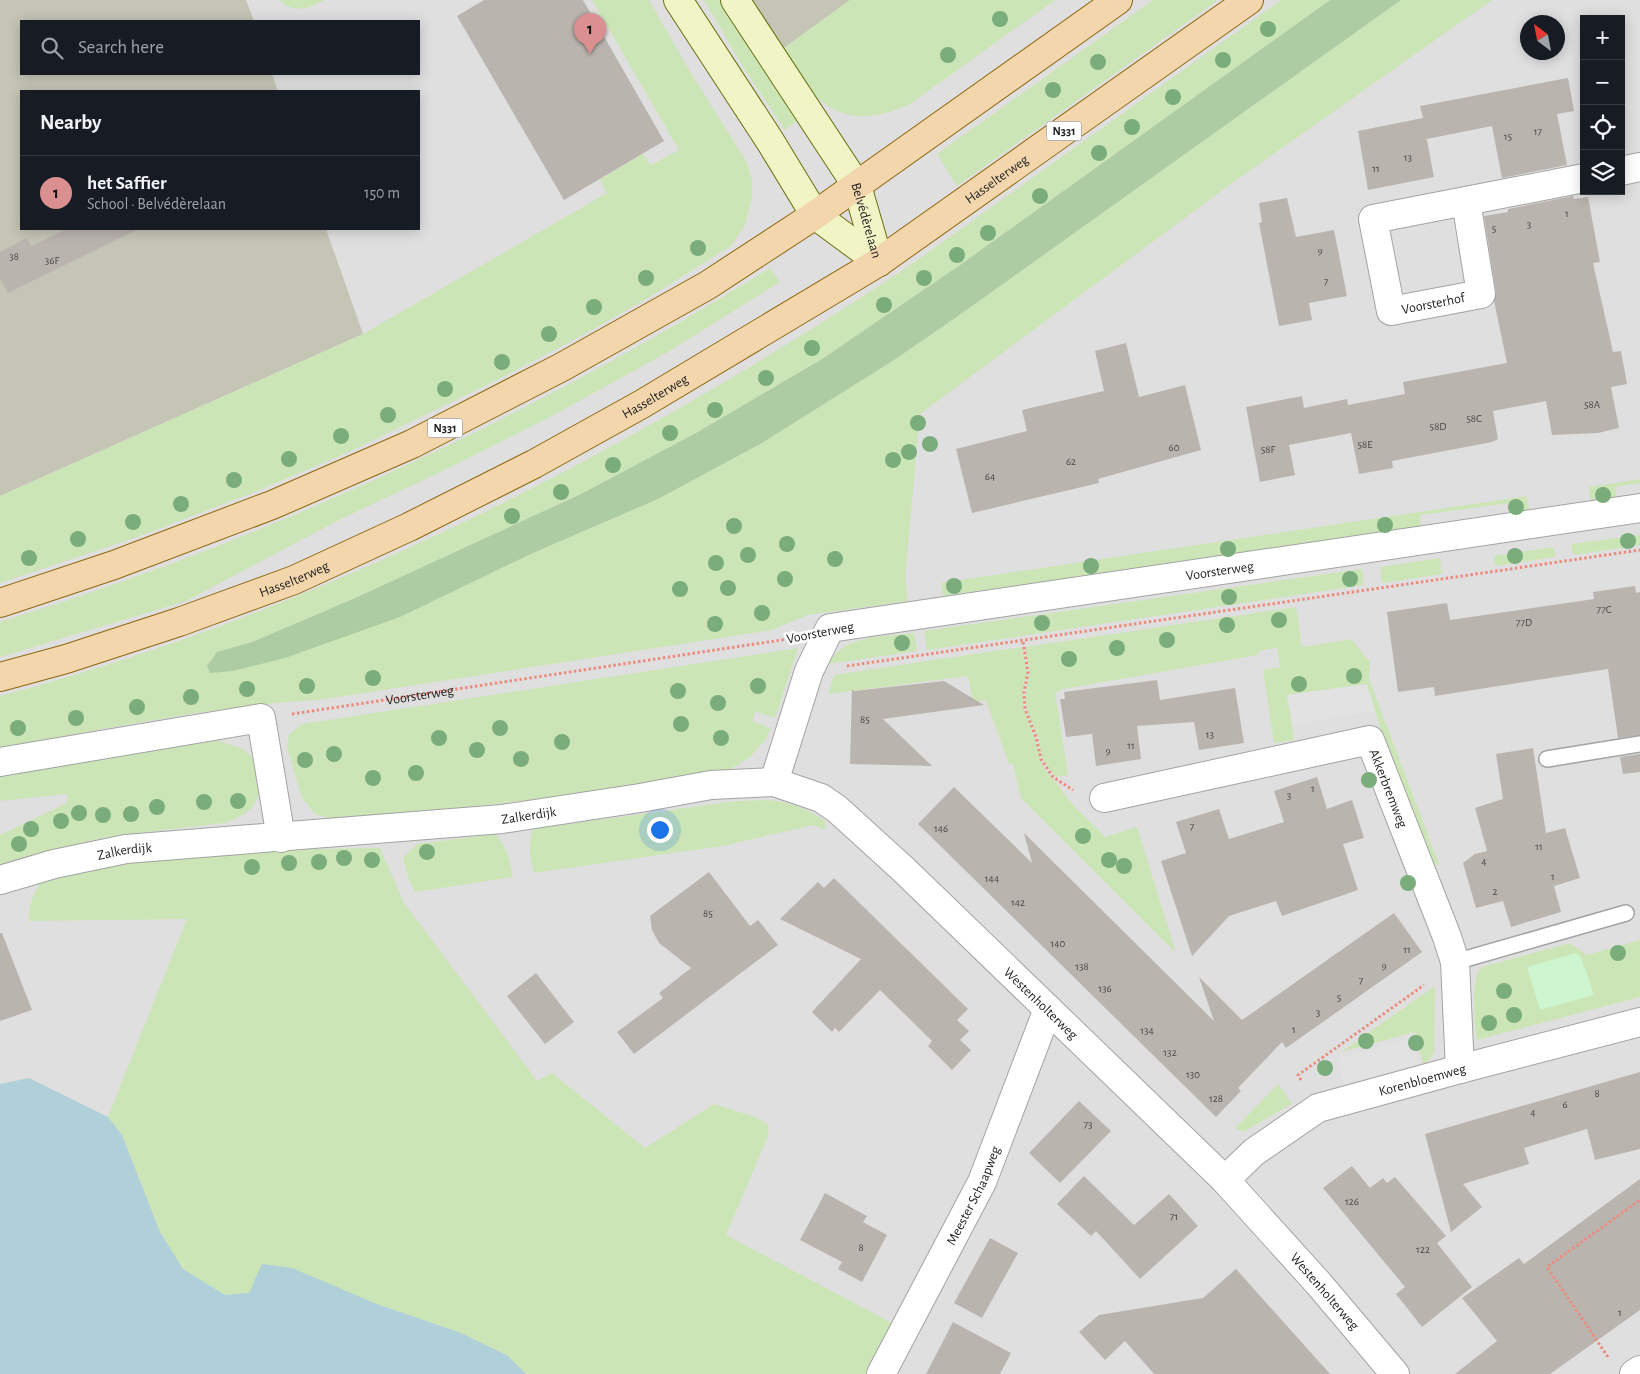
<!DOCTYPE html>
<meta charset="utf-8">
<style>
:root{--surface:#171b24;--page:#242831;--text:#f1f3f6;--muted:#9ea1a6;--line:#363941;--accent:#da9091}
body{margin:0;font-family:"Alegreya Sans",sans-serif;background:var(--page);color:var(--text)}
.controls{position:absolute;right:15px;top:15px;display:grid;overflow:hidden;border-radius:0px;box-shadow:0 2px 12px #0003}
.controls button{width:45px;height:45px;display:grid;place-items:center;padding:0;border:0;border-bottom:1px solid var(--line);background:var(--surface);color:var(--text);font:25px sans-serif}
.compass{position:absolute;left:1520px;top:15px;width:45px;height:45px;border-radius:50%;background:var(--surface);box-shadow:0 2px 12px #0003;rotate:328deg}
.you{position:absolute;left:659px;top:829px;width:18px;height:18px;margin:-12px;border:4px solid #fff;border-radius:50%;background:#1a73e8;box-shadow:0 0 0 8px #1a73e833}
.badge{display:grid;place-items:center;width:32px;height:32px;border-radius:50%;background:var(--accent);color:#111;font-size:16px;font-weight:700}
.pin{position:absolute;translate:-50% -41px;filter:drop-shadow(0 1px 2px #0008)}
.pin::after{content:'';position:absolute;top:26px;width:18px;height:15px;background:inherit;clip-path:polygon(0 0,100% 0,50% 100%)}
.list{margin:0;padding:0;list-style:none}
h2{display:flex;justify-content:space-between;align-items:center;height:65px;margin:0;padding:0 20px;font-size:21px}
h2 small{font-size:16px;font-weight:400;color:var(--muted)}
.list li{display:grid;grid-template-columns:32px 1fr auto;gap:15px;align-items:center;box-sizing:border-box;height:75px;padding:0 20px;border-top:1px solid var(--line)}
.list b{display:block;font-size:19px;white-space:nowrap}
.list p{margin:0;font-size:16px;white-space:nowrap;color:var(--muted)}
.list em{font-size:16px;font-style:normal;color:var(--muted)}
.icon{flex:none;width:28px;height:28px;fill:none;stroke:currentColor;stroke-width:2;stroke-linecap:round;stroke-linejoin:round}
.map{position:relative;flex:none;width:1640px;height:1374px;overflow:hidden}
.search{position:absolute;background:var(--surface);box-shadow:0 2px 12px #0003;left:20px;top:20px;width:400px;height:55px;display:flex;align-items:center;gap:12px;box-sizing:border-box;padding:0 18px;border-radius:0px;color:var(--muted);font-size:19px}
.panel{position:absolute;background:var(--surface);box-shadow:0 2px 12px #0003;left:20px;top:90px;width:400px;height:140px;border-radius:0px}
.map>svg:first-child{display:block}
.residential{fill:#e0dfdf;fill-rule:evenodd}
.construction{fill:#c5c5b6}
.grass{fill:#cce5b6}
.forest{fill:#aecca3}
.park{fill:#cdf5d0}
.parking{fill:#e2e2e2}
.water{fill:#afcfd9}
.building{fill:#bab4af}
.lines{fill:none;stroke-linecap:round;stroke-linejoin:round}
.service-casing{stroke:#a3a3a3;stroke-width:18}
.minor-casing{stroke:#a3a3a3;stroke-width:30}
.tertiary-casing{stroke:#a3a3a3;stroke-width:30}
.secondary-casing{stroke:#657011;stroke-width:30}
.primary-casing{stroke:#8f6710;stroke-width:30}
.path{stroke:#ec8c7f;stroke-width:3;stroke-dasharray:2.5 2.5;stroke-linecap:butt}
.service{stroke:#fff;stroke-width:15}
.minor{stroke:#fff;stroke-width:28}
.tertiary{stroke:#fff;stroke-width:28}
.secondary{stroke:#f1f4c4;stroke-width:28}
.primary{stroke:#f3d6ac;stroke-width:28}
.tree{fill:#7aad7b}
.labels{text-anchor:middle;stroke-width:5;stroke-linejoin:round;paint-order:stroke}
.number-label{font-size:11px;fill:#484645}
.shield{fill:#fff;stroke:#646464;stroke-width:1}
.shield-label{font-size:12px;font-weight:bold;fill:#222}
.street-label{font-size:14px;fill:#222;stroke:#fff}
</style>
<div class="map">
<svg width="1640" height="1374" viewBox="0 0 1640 1374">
<rect width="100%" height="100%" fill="#f1efea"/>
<path class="residential" d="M0,0h1640v1374h-1640zM1584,19h37v172h-37zM21,21h398v53h-398zM1528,22h30v30h-30zM21,91h398v138h-398z"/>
<path class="construction" d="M0,0h246l8,21h-233v53h251l6,17h-257v138h305l37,105 -363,162z
M744,0h106l-70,51z"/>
<path class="grass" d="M280,0h44c-14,9 -32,14 -44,0z
M592,0h57l40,70 57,91 6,19v18l-7,27 -13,20 -79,50 -68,39 -84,44 -150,73 -99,42 -109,42 -143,48v-87l363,-162 244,-141 -7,-14 43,-25 8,11 28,-15z
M704,0h18l50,83 26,37 -13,10 -40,-60z
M850,0h205l-145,104c-68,31 -94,0 -130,-53z
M1153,0h65l-261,186 -20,-32z
M1281,0h49l-370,265 -138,94 -126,74 -115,61 -228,105 -101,43 -35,10 -10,14 3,6 23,-1 167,-54 133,-64 125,-54 104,-56 132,-83 64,-44 443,-316h91l-264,186 -308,228 -15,163 3,24 -100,14 -36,15 -454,70c-107,6 -213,29 -318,48v-52c320,-85 615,-237 891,-418 49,-33 96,-68 144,-102 82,-59 164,-117 246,-176z
M770,268l10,14 -112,70 -116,64 -103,52 -106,50 -157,83 -186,56v-35c272,-84 529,-204 770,-354z
M1640,479v4l-25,4 2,13 -26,4 -2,-17z
M1527,496l3,17 -18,3 -2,-13 -90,12 1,13 -478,68 -2,-13z
M1640,535v10l-67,10 -2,-11z
M1554,547l1,10 -60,9 -1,-10z
M1440,558l2,16 -60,9 -2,-16z
M1362,569l2,16 -437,65 -3,-19z
M1296,607l6,40 49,-8 19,23 -1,17 70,185 -4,2 -55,-139 -13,-43 -80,11 7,45 -20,3 -11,-73 17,-3 -3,-19 -19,3v4l-195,34 -8,4 13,82 -13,2 -13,-19 -4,-20 -11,-25 -2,-14 4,-28 -4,-24z
M914,633l3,18 -89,13c17,-30 55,-27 86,-31z
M1022,647l5,24 -4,24 1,15 10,25 9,31 30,39 32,32 32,-10 39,126 -155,-155 -8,-34h-4l-23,-64 -13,2 -5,-26 -140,18 6,-19z
M798,648l-23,70 -20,-7 -3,10 19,7 -5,11 -16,18 -19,12 -13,4 -142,21 -182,23 -61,2 -18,-5 -13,-16 -15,-51 2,-12 13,-11z
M216,739c9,6 22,5 32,14 6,6 8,13 10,21 6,28 -8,41 -34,49l-118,14 -57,13 -49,16v-31l67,-32v-9l-67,7v-26z
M768,800c22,2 39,8 57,21v9l-11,-5 -92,21 -188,27c-5,-16 -6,-28 -1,-44l203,-28z
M495,834c12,11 14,27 18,43l-98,15 -7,-15 -5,-19 14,-14z
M380,848l24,55 133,178 15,-8 93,75 69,-44 44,14 11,8 -1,10 -42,99 166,88 -27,51h-339l-18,-18 -47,-23 -84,-29 -128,-11 -24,2 -42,-26 -23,-37 -38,-97 -14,-18 79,-198 -158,2c-1,-16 5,-29 14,-42l79,-17 144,-12z
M1640,940v57l-163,43c-3,-14 -7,-65 5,-73l88,-24 17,12z
M1435,986l-1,66 -6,10 -5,1 -8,-31 -74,20z
M1278,1084l14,20 -49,28 -8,-4z"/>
<path class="forest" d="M1330,0h71l-443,316 -64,44 -132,83 -104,56 -125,54 -133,64 -115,41 -52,13 -23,2 -3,-7 10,-14 35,-10 101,-43 228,-105 115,-61 126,-74 138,-94z"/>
<path class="park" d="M1576,953l5,4 13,38 -54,15 -13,-43z"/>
<path class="parking" d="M1367,684l8,27 -83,13 -5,-29z
M1412,1039l7,25 -75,20 -7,-26z"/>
<path class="water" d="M29,1078l79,39 14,18 38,97 23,37 42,26 24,-2 13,-29 30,4 85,36 84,29 47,23 18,18h-526v-290z"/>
<path class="building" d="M484,0h99l81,141 -100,59 -107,-184z
M1568,78l6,33 -17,3 10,51 -65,13 -10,-52 -65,13 -1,-4 8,42 -66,13 -10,-59 65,-13 -3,-12z
M1573,196l1,3 14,-2 12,65 -7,1 20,89 8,-1 6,33 -16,3 8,41 -21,5 -46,2 -6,-34 -53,10 5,28 -6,3 -100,19 1,7 -34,6 -8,-41 -62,12 6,30 -35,7 -14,-75 56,-11 2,12 43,-9 1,6 57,-11 -2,-12 104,-19 -13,-62 2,-9 -12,-76 24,-4v-3z
M1287,198l9,39 38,-7 13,66 -38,7 3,17 -33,6 -20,-103 3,-1 -3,-19z
M67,229h71l-130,64 -8,-15v-26l27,-14 4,8z
M1126,343l13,54 46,-12 16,65 -103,29 1,4 -127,30 -16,-64 71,-18 -5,-21 82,-19 -9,-40z
M1635,586l1,7 4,-1v143l-22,3 -10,-69 -173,27 -1,-9 -36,5 -11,-80 60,-9 3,17 144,-21 -1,-7z
M1157,680l3,20 75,-12 9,55 -45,7 -5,-28 -57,4 4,33 -45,7 -4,-32 -26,3 -6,-38h5l-1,-7z
M944,681l40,24 -101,14 49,47 -82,-2 2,-75 2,2z
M1533,748l13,85 19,-5 15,50 -26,8 7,26 -50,15 -8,-26 -27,7 -13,-45 12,-9 12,-3 -12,-43 28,-9 -7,-45z
M1640,754v18l-17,2 -3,-17z
M1317,777l10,32 25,-9 12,38 -21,6 15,46 -76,26 -6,-15 -47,15 -37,40 -31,-95 25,-8 -10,-31 43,-13 10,30 55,-17 -10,-31z
M954,787l78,76 -8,-30 190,188 -15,-44 43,43 152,-107 28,39 -136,96 -4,-6 -44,46 3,3 -25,26 -298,-293z
M709,872l41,54 8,-6 20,25 -144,109 -17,-22 46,-34 -4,-5 32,-25 -32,-25 -7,-13 -2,-14z
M834,878l134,131 -11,11 12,11 -9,9 11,10 -19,20 -24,-24 4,-5 -52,-51 -41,42 -4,-4 -3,4 -20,-20 49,-53 -81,-40 38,-37 6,6z
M0,933h2l30,77 -32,11z
M536,973l38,49 -29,22 -38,-48z
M1640,1072v77l-45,11 -8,-31 -63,19 5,16 -66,20 19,23 -31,25 -26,-98z
M1079,1101l32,30 -51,52 -31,-30z
M1352,1166l18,22 13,-10 4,5 8,-6 51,59 -9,7 35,44 -50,40 -26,-33 9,-7 -82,-99z
M1084,1176l50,49 35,-31 29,32 -58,53 -44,-48 -5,5 -34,-32z
M1640,1179v131l-90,64h-95l42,-33 -35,-43 57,-40 5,6z
M825,1193l42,23 -4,6 24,13 -25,47 -24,-13 4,-7 -42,-22z
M990,1238l28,15 -36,65 -28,-15z
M1236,1269l94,105h-176l-29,-33 -20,19 -26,-28 20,-17 104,-17z
M953,1322l58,31 -11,21h-74z"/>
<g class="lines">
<defs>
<path id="service" d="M1547,759l93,-15
M1455,962l171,-49"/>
<g id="minor">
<path d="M1621,171l19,-4"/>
<path d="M1466,201l15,93 -90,17 -18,-92 211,-41"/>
<path d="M0,762l261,-44 20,120"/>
<path id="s2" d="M1104,798l266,-58 77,197 8,25 5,107"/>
<path id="s3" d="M0,880l54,-16 72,-15 376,-30 138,-21 71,-13 63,-3"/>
<path id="s4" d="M1225,1180l29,-28 64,-44 142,-39 180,-47"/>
<path id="s5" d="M881,1374l101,-192 66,-173"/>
<path d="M1634,1374l6,-4"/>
</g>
<g id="tertiary">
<path id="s6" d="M1395,1374l-76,-90 -94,-104 -322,-311 -66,-60 -16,-11 -47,-16 35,-111 21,-43 810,-120"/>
</g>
<g id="secondary">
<path d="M678,0l92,141 45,74 64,47"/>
<path id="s7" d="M735,0l122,186 22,76"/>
</g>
<g id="primary">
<path d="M0,603l114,-38 158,-60 140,-61 150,-77 146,-82 107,-70 303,-215"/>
<path id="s8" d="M0,677l66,-18 113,-37 115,-42 115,-53 125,-63 108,-60 237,-142 370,-262"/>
</g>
</defs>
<use href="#service" class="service-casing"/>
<use href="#minor" class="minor-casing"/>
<use href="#tertiary" class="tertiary-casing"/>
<use href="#secondary" class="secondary-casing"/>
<use href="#primary" class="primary-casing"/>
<g class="path">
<path d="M1023,642l5,30 -4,21 1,16 11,28 5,22 12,18 20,13"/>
<path d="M847,666l793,-116"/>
<path id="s1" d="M292,714l496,-75"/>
<path d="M1301,1080l-3,-5 126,-90"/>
<path d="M1608,1357l-61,-90 93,-67"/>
</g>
<use href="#service" class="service"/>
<use href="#minor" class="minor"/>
<use href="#tertiary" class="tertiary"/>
<use href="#secondary" class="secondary"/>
<use href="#primary" class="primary"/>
</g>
<g class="tree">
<circle cx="1000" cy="19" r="8"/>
<circle cx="1268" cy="29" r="8"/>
<circle cx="948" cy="55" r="8"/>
<circle cx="1223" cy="60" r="8"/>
<circle cx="1098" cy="62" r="8"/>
<circle cx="1053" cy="90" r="8"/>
<circle cx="1173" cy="97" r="8"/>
<circle cx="1132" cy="127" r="8"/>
<circle cx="1099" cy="153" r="8"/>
<circle cx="1040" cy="196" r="8"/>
<circle cx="988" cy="233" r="8"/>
<circle cx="698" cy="248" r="8"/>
<circle cx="957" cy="255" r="8"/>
<circle cx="646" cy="278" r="8"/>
<circle cx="924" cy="278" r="8"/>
<circle cx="884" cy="305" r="8"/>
<circle cx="594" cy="307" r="8"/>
<circle cx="549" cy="334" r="8"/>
<circle cx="812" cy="348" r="8"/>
<circle cx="502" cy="362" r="8"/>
<circle cx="766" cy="378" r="8"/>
<circle cx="445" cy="389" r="8"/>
<circle cx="715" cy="410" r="8"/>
<circle cx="388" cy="415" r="8"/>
<circle cx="918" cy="423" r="8"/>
<circle cx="670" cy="433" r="8"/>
<circle cx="341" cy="436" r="8"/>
<circle cx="930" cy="444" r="8"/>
<circle cx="909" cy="452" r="8"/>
<circle cx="289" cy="459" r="8"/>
<circle cx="893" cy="460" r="8"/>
<circle cx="613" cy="465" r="8"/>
<circle cx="234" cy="480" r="8"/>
<circle cx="561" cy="492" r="8"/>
<circle cx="1603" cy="495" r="8"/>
<circle cx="181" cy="504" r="8"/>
<circle cx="1516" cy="507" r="8"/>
<circle cx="512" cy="516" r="8"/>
<circle cx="133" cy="522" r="8"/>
<circle cx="1385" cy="525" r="8"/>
<circle cx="734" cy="526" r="8"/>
<circle cx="78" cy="539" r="8"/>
<circle cx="1628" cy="541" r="8"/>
<circle cx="787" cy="544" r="8"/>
<circle cx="1228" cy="549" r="8"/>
<circle cx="748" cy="555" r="8"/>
<circle cx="1515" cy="556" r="8"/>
<circle cx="29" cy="558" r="8"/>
<circle cx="835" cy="559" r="8"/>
<circle cx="716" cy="563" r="8"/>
<circle cx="1091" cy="566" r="8"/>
<circle cx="785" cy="579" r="8"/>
<circle cx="1350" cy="579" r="8"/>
<circle cx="954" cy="586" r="8"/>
<circle cx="728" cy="588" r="8"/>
<circle cx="680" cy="589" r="8"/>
<circle cx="1229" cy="597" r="8"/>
<circle cx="762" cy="613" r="8"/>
<circle cx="1279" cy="620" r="8"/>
<circle cx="1042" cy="623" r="8"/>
<circle cx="715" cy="624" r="8"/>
<circle cx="1227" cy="625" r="8"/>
<circle cx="1167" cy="640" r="8"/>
<circle cx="902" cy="643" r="8"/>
<circle cx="1117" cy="648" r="8"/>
<circle cx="1069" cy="659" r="8"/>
<circle cx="1354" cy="676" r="8"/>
<circle cx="373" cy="678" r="8"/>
<circle cx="1299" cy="684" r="8"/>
<circle cx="307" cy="686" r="8"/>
<circle cx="758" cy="686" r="8"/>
<circle cx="247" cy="689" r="8"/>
<circle cx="678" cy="691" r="8"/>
<circle cx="191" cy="697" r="8"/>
<circle cx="718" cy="703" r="8"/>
<circle cx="137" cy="707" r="8"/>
<circle cx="76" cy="718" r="8"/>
<circle cx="681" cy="724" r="8"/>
<circle cx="18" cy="728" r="8"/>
<circle cx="500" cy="728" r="8"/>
<circle cx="439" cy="738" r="8"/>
<circle cx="721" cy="738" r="8"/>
<circle cx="562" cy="742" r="8"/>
<circle cx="477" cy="750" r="8"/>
<circle cx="334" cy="754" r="8"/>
<circle cx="521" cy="759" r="8"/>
<circle cx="305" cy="760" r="8"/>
<circle cx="416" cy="773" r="8"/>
<circle cx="373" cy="778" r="8"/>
<circle cx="1369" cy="780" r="8"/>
<circle cx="238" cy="801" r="8"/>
<circle cx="204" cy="802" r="8"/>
<circle cx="157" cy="807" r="8"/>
<circle cx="79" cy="813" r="8"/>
<circle cx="131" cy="814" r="8"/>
<circle cx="103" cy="815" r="8"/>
<circle cx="61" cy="821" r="8"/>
<circle cx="31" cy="829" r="8"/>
<circle cx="1083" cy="836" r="8"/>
<circle cx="19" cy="844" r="8"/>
<circle cx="427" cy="852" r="8"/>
<circle cx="344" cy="858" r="8"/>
<circle cx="372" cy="860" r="8"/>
<circle cx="1109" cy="860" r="8"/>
<circle cx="319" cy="862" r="8"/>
<circle cx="289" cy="863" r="8"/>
<circle cx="1124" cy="866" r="8"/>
<circle cx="252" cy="867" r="8"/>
<circle cx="1408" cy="883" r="8"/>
<circle cx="1618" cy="953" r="8"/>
<circle cx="1504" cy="991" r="8"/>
<circle cx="1514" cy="1015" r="8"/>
<circle cx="1489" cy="1023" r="8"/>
<circle cx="1366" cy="1041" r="8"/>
<circle cx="1416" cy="1043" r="8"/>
<circle cx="1325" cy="1068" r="8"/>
</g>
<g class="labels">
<g class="number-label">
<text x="1538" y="135">17</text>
<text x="1508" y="140">15</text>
<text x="1408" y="161">13</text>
<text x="1376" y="172">11</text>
<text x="1567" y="217">1</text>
<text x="1529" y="228">3</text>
<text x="1494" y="232">5</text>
<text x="1320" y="254">9</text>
<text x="14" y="260">38</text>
<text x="52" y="264">36F</text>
<text x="1326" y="285">7</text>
<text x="1592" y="408">58A</text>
<text x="1474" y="422">58C</text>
<text x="1438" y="430">58D</text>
<text x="1365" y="448">58E</text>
<text x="1174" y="451">60</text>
<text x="1268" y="453">58F</text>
<text x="1071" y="465">62</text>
<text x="990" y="480">64</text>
<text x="1604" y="613">77C</text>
<text x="1524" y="626">77D</text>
<text x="865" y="723">85</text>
<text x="1210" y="738">13</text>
<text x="1131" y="749">11</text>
<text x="1108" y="754">9</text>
<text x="1313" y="792">1</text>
<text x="1289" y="799">3</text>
<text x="1192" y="830">7</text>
<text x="941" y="832">146</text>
<text x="1539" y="850">11</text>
<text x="1484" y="865">4</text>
<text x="1553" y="880">1</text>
<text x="992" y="882">144</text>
<text x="1495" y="895">2</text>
<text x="1018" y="906">142</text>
<text x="708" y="917">85</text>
<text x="1058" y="947">140</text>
<text x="1407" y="953">11</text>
<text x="1384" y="969">9</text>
<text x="1082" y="970">138</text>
<text x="1361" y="984">7</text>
<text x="1105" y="992">136</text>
<text x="1339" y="1001">5</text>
<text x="1318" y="1016">3</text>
<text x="1294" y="1033">1</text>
<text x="1147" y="1034">134</text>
<text x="1170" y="1056">132</text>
<text x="1193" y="1078">130</text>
<text x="1597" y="1097">8</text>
<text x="1216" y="1102">128</text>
<text x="1565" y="1108">6</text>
<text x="1533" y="1116">4</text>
<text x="1088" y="1128">73</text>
<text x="1352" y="1205">126</text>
<text x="1174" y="1220">71</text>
<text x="861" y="1251">8</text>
<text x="1423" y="1253">122</text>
<text x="1620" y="1316">1</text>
</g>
<g class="shield">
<rect x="1046.5" y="121.5" width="35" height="19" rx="4"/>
<rect x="427.5" y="418.5" width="35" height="19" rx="4"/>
</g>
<g class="shield-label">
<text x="1064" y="135">N331</text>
<text x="445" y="432">N331</text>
</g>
<g class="street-label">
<text dy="5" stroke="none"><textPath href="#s8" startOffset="1120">Hasselterweg</textPath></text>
<text dy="5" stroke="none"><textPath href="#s7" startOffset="258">Belvédèrelaan</textPath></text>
<text transform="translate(1433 303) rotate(-11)" y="5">Voorsterhof</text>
<text dy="5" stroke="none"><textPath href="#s8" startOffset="715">Hasselterweg</textPath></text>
<text dy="5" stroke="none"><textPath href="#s6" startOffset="1422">Voorsterweg</textPath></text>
<text dy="5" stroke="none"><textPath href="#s8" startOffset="310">Hasselterweg</textPath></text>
<text transform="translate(820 632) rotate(-11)" y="5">Voorsterweg</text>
<text dy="5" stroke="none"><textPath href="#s1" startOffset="129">Voorsterweg</textPath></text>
<text dy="5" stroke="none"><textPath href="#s2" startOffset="324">Akkerbremweg</textPath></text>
<text dy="5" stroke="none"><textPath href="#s3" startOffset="534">Zalkerdijk</textPath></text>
<text dy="5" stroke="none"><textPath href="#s3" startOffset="128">Zalkerdijk</textPath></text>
<text transform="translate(1041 1003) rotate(44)" y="5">Westenholterweg</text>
<text dy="5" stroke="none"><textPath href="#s4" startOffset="226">Korenbloemweg</textPath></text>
<text dy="5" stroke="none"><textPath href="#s5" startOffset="201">Meester Schaapweg</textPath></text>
<text transform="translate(1325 1291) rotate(49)" y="5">Westenholterweg</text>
</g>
</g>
</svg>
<div class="controls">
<button>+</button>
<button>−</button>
<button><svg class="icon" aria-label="locate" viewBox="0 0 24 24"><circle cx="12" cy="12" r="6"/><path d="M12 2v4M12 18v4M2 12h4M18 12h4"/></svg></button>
<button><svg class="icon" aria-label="layers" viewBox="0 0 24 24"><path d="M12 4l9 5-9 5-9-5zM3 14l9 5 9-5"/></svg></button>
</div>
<svg class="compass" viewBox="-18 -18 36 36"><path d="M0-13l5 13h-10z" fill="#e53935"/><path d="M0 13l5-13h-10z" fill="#9ea1a6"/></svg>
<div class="you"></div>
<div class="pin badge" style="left:590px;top:54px">1</div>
<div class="search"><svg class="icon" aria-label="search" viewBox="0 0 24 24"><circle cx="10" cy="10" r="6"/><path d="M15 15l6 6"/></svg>Search here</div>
<section class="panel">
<h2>Nearby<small></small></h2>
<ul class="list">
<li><span class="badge">1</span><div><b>het Saffier</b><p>School · Belvédèrelaan</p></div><em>150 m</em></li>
</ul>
</section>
</div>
